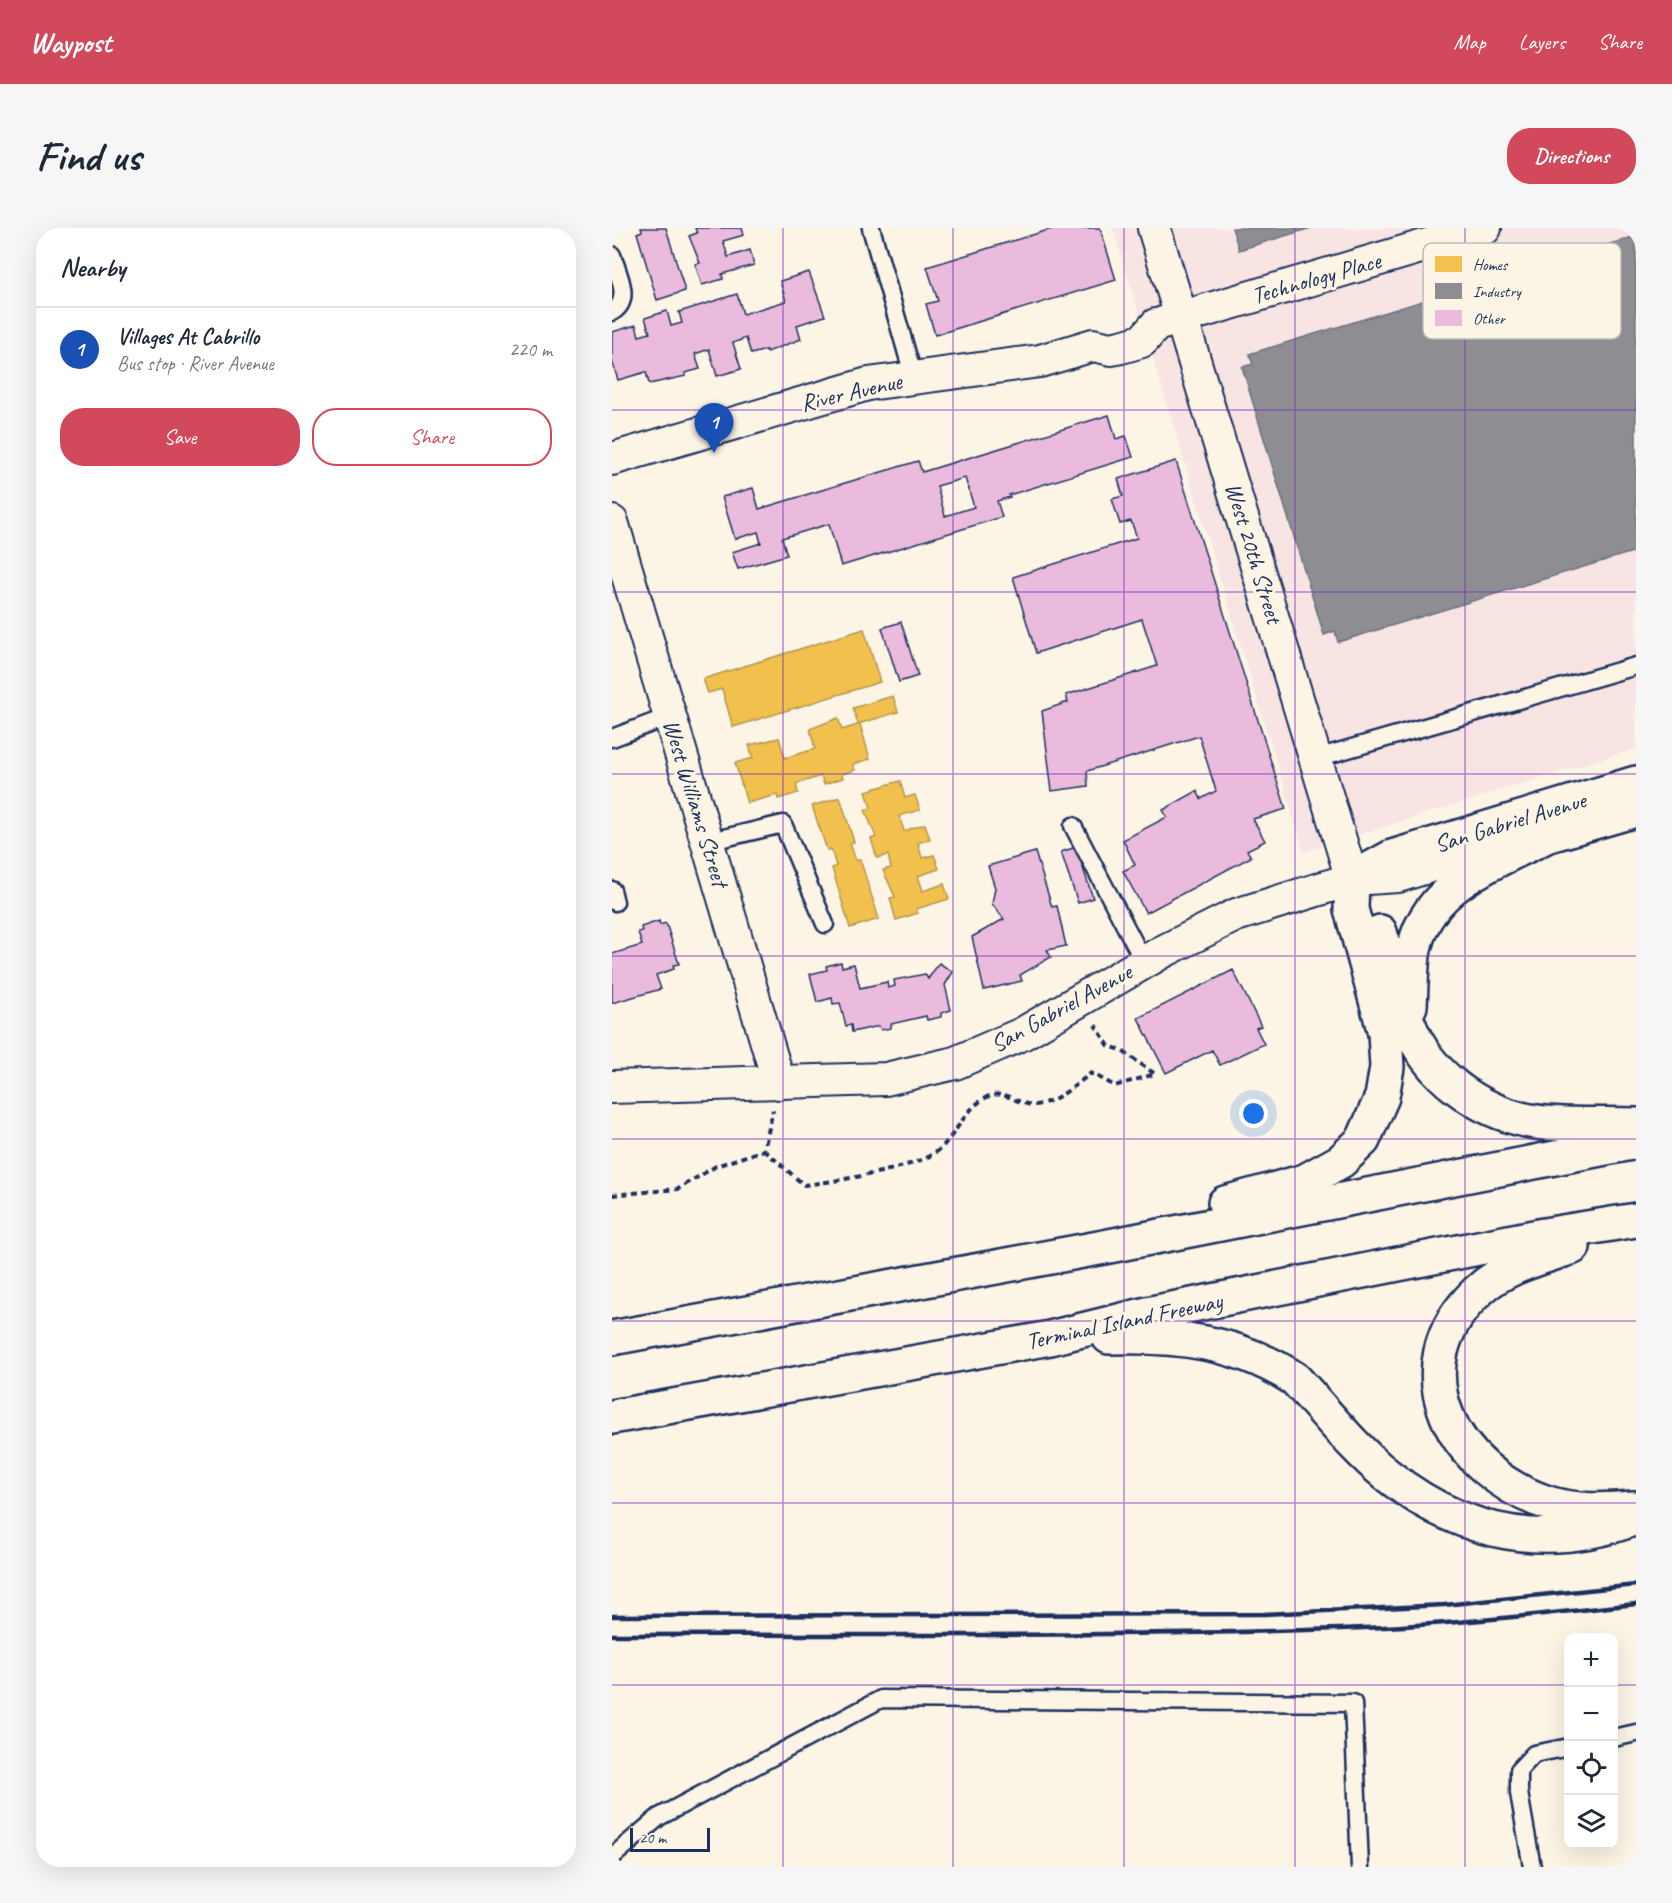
<!DOCTYPE html>
<meta charset="utf-8">
<style>
:root{--surface:#fff;--page:#f6f6f7;--text:#1f2937;--muted:#747a83;--line:#e0e1e3;--accent:#d1495b}
body{margin:0;font-family:Caveat,sans-serif;background:var(--page);color:var(--text)}
.controls{position:absolute;right:18px;bottom:18px;display:grid;overflow:hidden;border-radius:12px;box-shadow:0 6px 24px #0002}
.controls button{width:54px;height:54px;display:grid;place-items:center;padding:0;border:0;border-bottom:2px solid var(--line);background:var(--surface);color:var(--text);font:30px sans-serif}
.scale{position:absolute;left:18px;bottom:15px;width:80px;box-sizing:border-box;padding-left:6px;border:3px solid #1b2f5e;border-top:0;font-size:16px;line-height:21px;white-space:nowrap;color:#1b2f5e;-webkit-text-stroke:4px #fcf5e5;paint-order:stroke}
.you{position:absolute;left:642px;top:886px;width:21px;height:21px;margin:-15px;border:4px solid #fff;border-radius:50%;background:#1a73e8;box-shadow:0 0 0 9px #1a73e833}
.badge{display:grid;place-items:center;width:39px;height:39px;border-radius:50%;background:var(--accent);color:#fff;font-size:20px;font-weight:700}
.pin{position:absolute;translate:-50% -50px;filter:drop-shadow(0 2px 3px #0008)}
.pin::after{content:'';position:absolute;top:32px;width:21px;height:18px;background:inherit;clip-path:polygon(0 0,100% 0,50% 100%)}
.list{margin:0;padding:0;list-style:none}
h2{display:flex;justify-content:space-between;align-items:center;height:78px;margin:0;padding:0 24px;font-size:26px}
h2 small{font-size:20px;font-weight:400;color:var(--muted)}
.list li{display:grid;grid-template-columns:39px 1fr auto;gap:18px;align-items:center;box-sizing:border-box;height:84px;padding:0 24px;border-top:2px solid var(--line)}
.list b{display:block;font-size:22px;white-space:nowrap}
.list p{margin:0;font-size:20px;white-space:nowrap;color:var(--muted)}
.list em{font-size:20px;font-style:normal;color:var(--muted)}
.actions{display:flex;gap:12px;padding:18px 24px}
.actions a{flex:1;padding:14px 0;border:2px solid var(--accent);border-radius:24px;text-align:center;font-size:21px;color:var(--accent)}
.actions .main{background:var(--accent);color:#fff}
.icon{flex:none;width:33px;height:33px;fill:none;stroke:currentColor;stroke-width:2;stroke-linecap:round;stroke-linejoin:round}
.map{position:relative;flex:none;width:1024px;height:1639px;overflow:hidden;border-radius:24px}
header{display:flex;align-items:center;gap:36px;box-sizing:border-box;height:84px;padding:0 30px;background:var(--accent);color:#fff}
header strong{font-size:28px}
nav{display:flex;gap:33px;margin-inline-start:auto;font-size:21px}
.intro{display:flex;align-items:center;justify-content:space-between;box-sizing:border-box;height:144px;padding:0 36px}
h1{margin:0;font-size:42px}
.button{padding:15px 27px;border-radius:24px;background:var(--accent);color:#fff;font-size:21px;font-weight:700}
main{display:flex;gap:36px;padding:0 36px}
aside{flex:1;background:var(--surface);border-radius:24px;box-shadow:0 6px 24px #0002}
.map>svg:first-child{display:block}
.built{fill:#f7e4e3}
.homes{fill:#f2c14e;stroke:#b29553;stroke-width:1.5}
.industry{fill:#8d8d92;stroke:#6b7182;stroke-width:1.5}
.building{fill:#ebbbdd;stroke:#1b2f5e;stroke-width:1.5;fill-rule:evenodd}
.lines{fill:none;stroke-linecap:round;stroke-linejoin:round}
.service-casing{stroke:#1b2f5e;stroke-width:21}
.minor-casing{stroke:#1b2f5e;stroke-width:36}
.secondary-casing{stroke:#1b2f5e;stroke-width:38}
.motorway-casing{stroke:#1b2f5e;stroke-width:38}
.path{stroke:#1b2f5e;stroke-width:4;stroke-dasharray:6 4.5;stroke-linecap:butt}
.service{stroke:#fcf5e5;stroke-width:16}
.minor{stroke:#fcf5e5;stroke-width:32}
.secondary{stroke:#fcf5e5;stroke-width:33}
.motorway{stroke:#fcf5e5;stroke-width:33}
.rail{stroke:#1b2f5e;stroke-width:4.5}
.grid{fill:none;stroke:#7b2cbf;stroke-width:1.5;stroke-opacity:0.55}
.labels{text-anchor:middle;stroke-width:6;stroke-linejoin:round;paint-order:stroke}
.street-label{font-size:24px;fill:#1b2f5e;stroke:#fcf5e5}
.key{fill:#fcf5e5;stroke:#b8babc;stroke-width:1.5}
.key-label{font-size:16px;fill:#1b2f5e}
</style>
<header>
<strong>Waypost</strong>
<nav><a>Map</a><a>Layers</a><a>Share</a></nav>
</header>
<div class="intro"><h1>Find us</h1><a class="button">Directions</a></div>
<main>
<aside>
<h2>Nearby<small></small></h2>
<ul class="list">
<li><span class="badge" style="background:#1a4fb4">1</span><div><b>Villages At Cabrillo</b><p>Bus stop · River Avenue</p></div><em>220 m</em></li>
</ul>
<div class="actions"><a class="main">Save</a><a>Share</a></div>
</aside>
<div class="map">
<svg width="1024" height="1639" viewBox="0 0 1024 1639">
<rect width="100%" height="100%" fill="#fcf5e5"/>
<filter id="ink" filterUnits="userSpaceOnUse"><feTurbulence type="fractalNoise" baseFrequency=".0167" numOctaves="2"/><feDisplacementMap in="SourceGraphic" scale="12" xChannelSelector="R" yChannelSelector="G"/><feConvolveMatrix kernelMatrix="1 2 1 2 8 2 1 2 1" color-interpolation-filters="sRGB"/></filter>
<g filter="url(#ink)">
<path class="built" d="M501,0h523v520l-332,104z"/>
<path class="homes" d="M252,401l16,53 -147,45 -11,-38 -14,4 -5,-14z
M281,468l5,16 -40,12 -5,-16z
M226,490l4,12 18,-6 10,35 -17,5 2,6 -13,4 1,4 -19,6 -3,-8 -25,8 2,9 -20,6 -1,-4 -30,8 -12,-40 18,-5 -4,-13 30,-7 6,20 30,-9 -5,-20z
M288,553l5,17 10,-3 5,15 -21,6 5,15 21,-7 5,15 -12,4 4,15 12,-3 5,14 -21,7 5,15 21,-7 5,15 -33,10 2,4 -22,7 -6,-22 5,-1 -12,-27 8,-2 -3,-13 -11,3 -6,-19 5,-2 -11,-27 6,-2 -5,-17z
M228,569l14,45 -4,1 6,18 4,-2 19,60 -29,9 -18,-60 4,-2 -5,-17 -4,1 -15,-44z"/>
<path class="industry" d="M620,0h79l-72,22z
M1024,8v315l-298,91 -3,-11 -11,4 -82,-268 11,-3 -4,-10z"/>
<path class="building" d="M29,0h25l19,63 -28,9 -20,-67 5,-2z
M83,0h47l2,7 -21,6 5,16 22,-7 4,15 -32,9 1,5 -21,6 -7,-21 5,-1 -11,-27 8,-3z
M443,0h45l16,52 -181,55 -9,-31 12,-3 -11,-34z
M197,44l16,44 -28,9 4,14 -34,13 -1,-2 -15,4 -5,-16 -13,5 8,26 -24,7 -8,-27 -14,5 5,15 -15,4 1,3 -37,8 -3,-12 -28,8 -6,-19v-29l24,-7 3,11 11,-3 -5,-15 22,-7 4,15 11,-3 -3,-11 58,-18 6,20 43,-13 -6,-20z
M497,187l7,24 10,-3 7,21 -124,38 1,2 -13,4 5,16 -161,49 -12,-42 -47,14 5,17 -49,14 -6,-17 29,-9 -3,-11 -23,7 -13,-42 31,-9 6,21 159,-48 4,11zM353,250l9,29 -29,9 -8,-30z
M564,233l110,348 -33,10 12,22 -18,9 4,7 -105,56 -23,-42 12,-6 -12,-25 44,-23 -4,-7 34,-19 4,8 15,-8 -17,-55 -112,35 1,15 -36,5 -10,-80 26,-9 -2,-7 91,-29 -15,-47 -106,34 -23,-76 124,-39 -6,-17 -11,3 -8,-25 11,-3 -5,-17z
M289,394l17,54 -19,6 -17,-54z
M464,619l17,51 -15,5 -17,-51z
M423,624l17,55 5,-1 9,40 -19,4 4,7 -31,18 2,6 -38,9 -12,-53 32,-18 -12,-15 3,-16 -7,-22z
M47,693l1,4 6,-2 13,41 -6,1 1,4 -18,6 5,14 -49,14v-49l30,-9 -4,-13 4,-1 -1,-4z
M229,734l1,5 12,-3 6,24 27,-6 1,6 7,-2 -1,-6 31,-6 3,5 11,-16 14,9 -8,13 6,25 -10,3v4l-14,3 -1,-4 -35,8v4l-10,2 -2,-4 -27,6 -1,-7 -5,1 -6,-23 -7,1 -1,-6 -15,4 -7,-28 17,-4 -1,-4z
M621,742l28,56 -5,2 8,16 -44,21 -8,-15 -46,23 -28,-55z"/>
<g class="lines">
<defs>
<path id="service" d="M259,0l43,150
M0,27c5,17 21,45 0,57
M0,510l58,-22
M705,530l319,-92
M461,598l71,136
M95,614l76,-18 42,100
M0,662l3,12
M1002,1510l22,-5
M0,1629l47,-40 222,-118 472,4 7,164
M920,1639l-13,-74v-23l15,-16 35,-7"/>
<path id="minor" d="M542,0l198,651
M551,95l322,-95
M0,231l256,-75 172,-23 53,-16 18,4 10,-2 21,-6 14,-16
M0,294l167,561
M0,859l274,-8 69,-16 67,-29 140,-82 74,-37 116,-36 46,-3 93,-29 33,-6"/>
<path id="secondary" d="M934,608l90,-26
M740,651l40,-22 244,-74"/>
<path id="motorway" d="M768,704c9,31 17,63 29,93 19,50 69,86 121,96 35,6 71,2 106,4
M798,778c1,-17 1,-34 3,-51 10,-69 80,-91 133,-119
M613,975l80,-22 36,-20 22,-21 19,-43 5,-30 -2,-34 -34,-124 1,-30
M961,1019c-33,11 -70,20 -95,44 -83,78 -24,182 70,212 28,9 58,7 86,5
M497,1109c67,-2 128,4 186,42 29,31 58,69 92,96 75,60 159,77 249,43
M0,1110l487,-90 537,-106
M0,1189l438,-79 97,-24 397,-79 92,-15"/>
</defs>
<use href="#service" class="service-casing"/>
<use href="#minor" class="minor-casing"/>
<use href="#secondary" class="secondary-casing"/>
<use href="#motorway" class="motorway-casing"/>
<path class="path" d="M152,922l40,35c32,-4 116,-16 137,-37 16,-16 25,-40 46,-51 17,-9 32,9 48,8 20,-2 41,-20 56,-32l24,13 40,-12 -34,-24 -12,-4 -14,-21
M0,967l66,-6 38,-23 48,-16 9,-40"/>
<use href="#service" class="service"/>
<use href="#minor" class="minor"/>
<use href="#secondary" class="secondary"/>
<use href="#motorway" class="motorway"/>
<path class="rail" d="M0,1388l652,-2 180,-9 192,-20
M0,1407c251,-1 502,3 752,-7 91,-4 182,-14 272,-24"/>
</g>
</g>
<path class="grid" d="M171,0v1639M341,0v1639M512,0v1639M683,0v1639M853,0v1639M0,182h1024M0,364h1024M0,546h1024M0,728h1024M0,911h1024M0,1093h1024M0,1275h1024M0,1457h957M1002,1457h22"/>
<g class="labels">
<g class="street-label">
<text transform="translate(704 50) rotate(-16)" y="8">Technology Place</text>
<text transform="translate(239 164) rotate(-13)" y="8">River Avenue</text>
<text transform="translate(642 325) rotate(73)" y="8">West 20th Street</text>
<text transform="translate(84 575) rotate(73)" y="8">West Williams Street</text>
<text transform="translate(898 594) rotate(-17)" y="8">San Gabriel Avenue</text>
<text transform="translate(449 780) rotate(-29)" y="8">San Gabriel Avenue</text>
<text transform="translate(512 1093) rotate(-12)" y="8">Terminal Island Freeway</text>
</g>
</g>
<rect x="811" y="15" width="198" height="96" rx="9" class="key"/>
<rect x="823" y="28" width="27" height="16" fill="#f2c14e"/>
<rect x="823" y="55" width="27" height="16" fill="#8d8d92"/>
<rect x="823" y="82" width="27" height="16" fill="#ebbbdd"/>
<g class="key-label">
<text x="861" y="42">Homes</text>
<text x="861" y="69">Industry</text>
<text x="861" y="96">Other</text>
</g>
</svg>
<div class="controls">
<button>+</button>
<button>−</button>
<button><svg class="icon" aria-label="locate" viewBox="0 0 24 24"><circle cx="12" cy="12" r="6"/><path d="M12 2v4M12 18v4M2 12h4M18 12h4"/></svg></button>
<button><svg class="icon" aria-label="layers" viewBox="0 0 24 24"><path d="M12 4l9 5-9 5-9-5zM3 14l9 5 9-5"/></svg></button>
</div>
<div class="scale">20 m</div>
<div class="you"></div>
<div class="pin badge" style="left:102px;top:225px;background:#1a4fb4">1</div>
</div>
</main>
